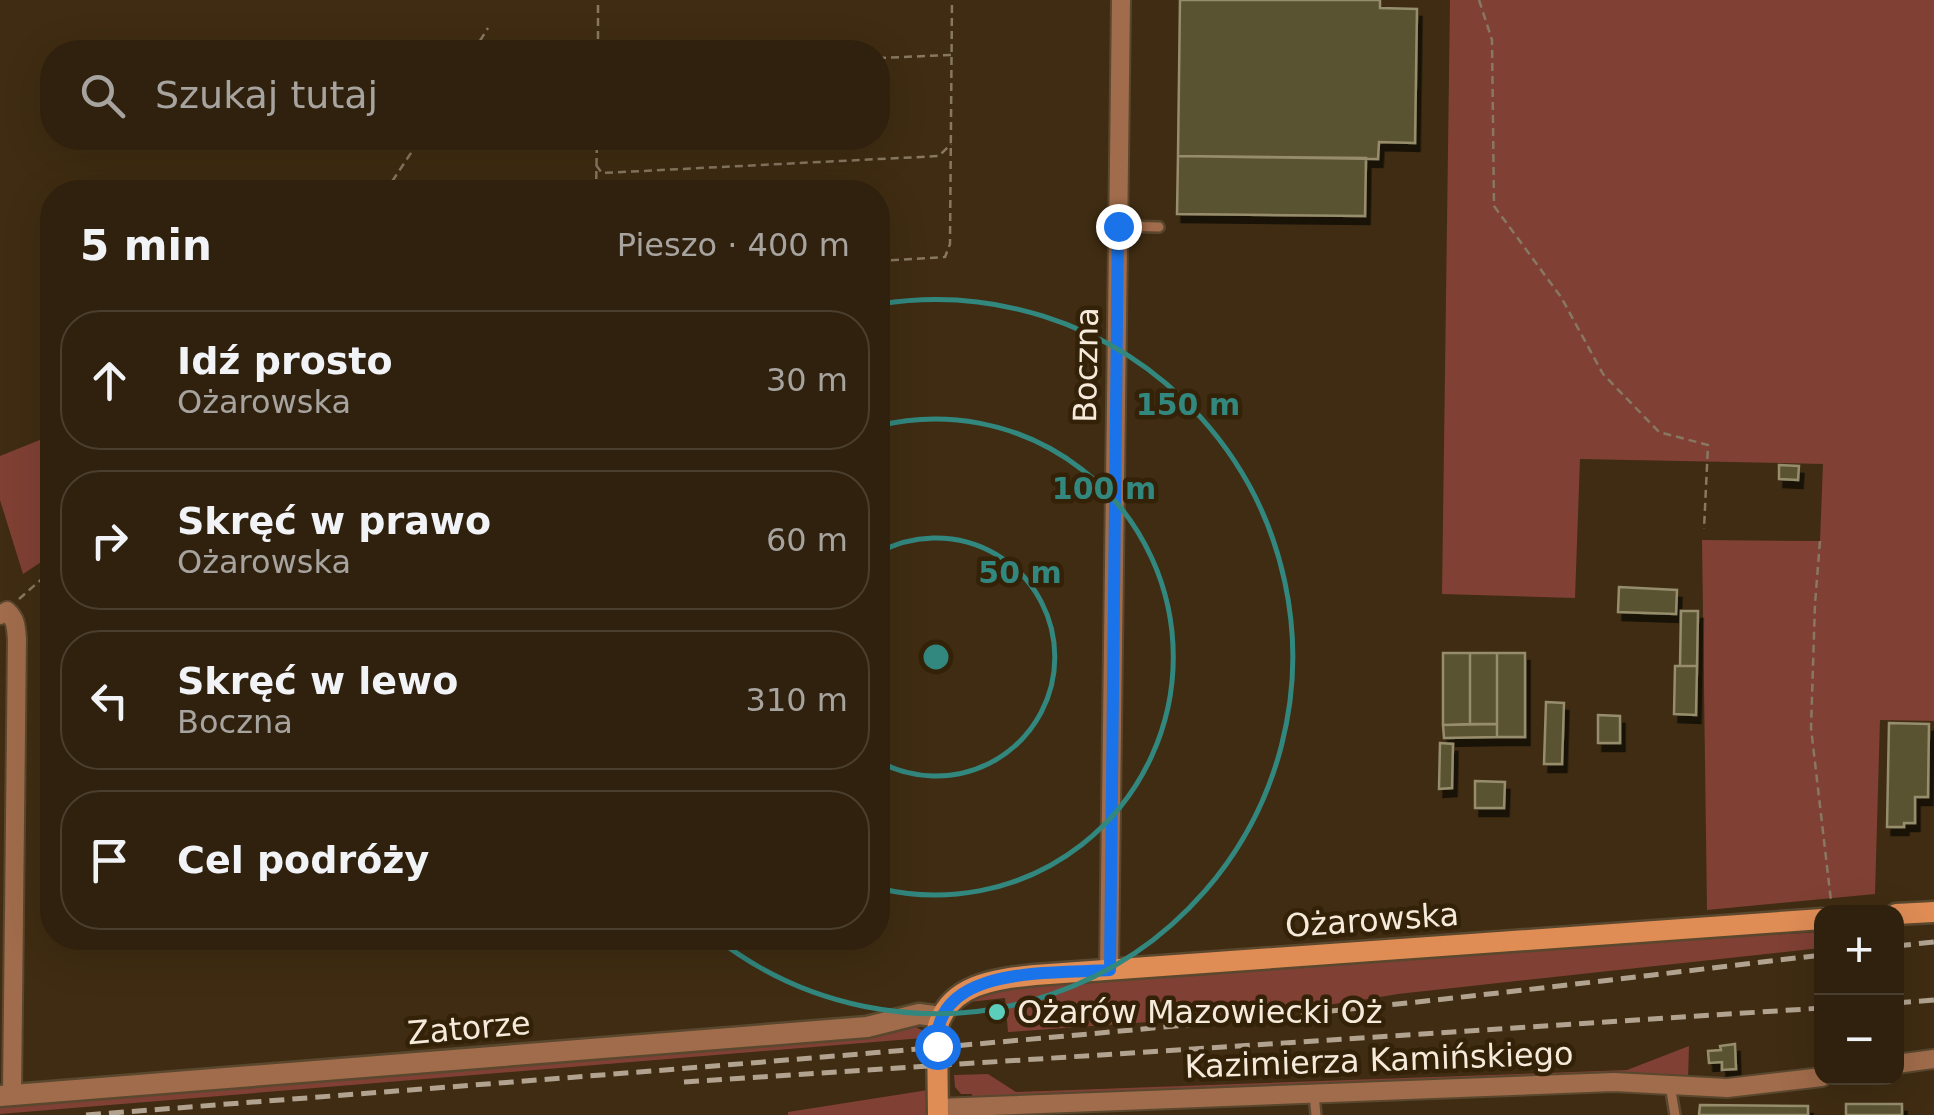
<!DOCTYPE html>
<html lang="pl">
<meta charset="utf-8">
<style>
:root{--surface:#2f210e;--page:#372917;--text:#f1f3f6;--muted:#a7a39e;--line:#4a3e2e}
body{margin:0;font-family:"DejaVu Sans",sans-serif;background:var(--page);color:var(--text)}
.controls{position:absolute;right:30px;bottom:30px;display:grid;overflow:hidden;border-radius:20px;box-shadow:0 10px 40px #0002}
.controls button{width:90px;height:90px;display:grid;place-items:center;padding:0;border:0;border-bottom:2px solid var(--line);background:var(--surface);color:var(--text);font:50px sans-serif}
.stop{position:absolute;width:30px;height:30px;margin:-22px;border:8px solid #1a73e8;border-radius:50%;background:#fff}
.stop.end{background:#1a73e8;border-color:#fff;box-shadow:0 2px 10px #0008}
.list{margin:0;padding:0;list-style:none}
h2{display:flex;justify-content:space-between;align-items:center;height:130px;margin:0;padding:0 40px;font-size:42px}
h2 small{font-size:32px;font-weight:400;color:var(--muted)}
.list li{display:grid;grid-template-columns:65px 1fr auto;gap:30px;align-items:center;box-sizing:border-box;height:140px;margin:0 20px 20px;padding:0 20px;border:2px solid var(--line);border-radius:40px}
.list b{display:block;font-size:38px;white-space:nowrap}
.list p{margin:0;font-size:32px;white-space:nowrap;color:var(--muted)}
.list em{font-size:32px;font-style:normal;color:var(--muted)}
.icon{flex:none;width:55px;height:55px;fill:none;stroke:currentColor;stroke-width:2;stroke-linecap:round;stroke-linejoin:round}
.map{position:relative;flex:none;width:1934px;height:1115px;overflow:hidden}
.search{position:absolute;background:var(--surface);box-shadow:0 10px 40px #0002;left:40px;top:40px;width:850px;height:110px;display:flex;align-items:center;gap:25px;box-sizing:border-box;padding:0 35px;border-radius:40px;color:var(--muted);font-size:38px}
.panel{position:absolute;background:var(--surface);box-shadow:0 10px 40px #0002;left:40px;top:180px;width:850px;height:770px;border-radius:40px}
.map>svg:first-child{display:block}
.green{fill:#804034}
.building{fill:#5a5233;stroke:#968d6c;stroke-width:2.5;filter:url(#shadow)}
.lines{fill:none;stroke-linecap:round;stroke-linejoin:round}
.service-casing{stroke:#59472e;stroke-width:14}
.minor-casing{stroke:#59472e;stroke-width:22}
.tertiary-casing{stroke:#59472e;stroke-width:25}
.secondary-casing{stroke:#59472e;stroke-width:25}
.path{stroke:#887862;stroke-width:2.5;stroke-dasharray:8 5;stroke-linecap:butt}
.service{stroke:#a06c4b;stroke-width:9}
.minor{stroke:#a06c4b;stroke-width:18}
.tertiary{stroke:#a06c4b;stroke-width:20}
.secondary{stroke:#df8c55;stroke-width:20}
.rail{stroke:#b1a390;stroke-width:5;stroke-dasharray:15 8;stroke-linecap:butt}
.route{stroke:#1a73e8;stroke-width:12}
.ring{fill:none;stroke:#32877e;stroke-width:5}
.poi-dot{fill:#5bcebc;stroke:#342208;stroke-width:4}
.labels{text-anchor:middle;stroke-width:9;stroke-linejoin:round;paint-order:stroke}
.street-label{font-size:32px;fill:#f6eadb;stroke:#342208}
.poi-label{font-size:32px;fill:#f6eadb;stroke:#342208;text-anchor:start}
.centre{fill:#32877e;stroke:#342208;stroke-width:5}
.ring-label{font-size:30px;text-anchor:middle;font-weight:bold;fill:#32877e;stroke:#342208;stroke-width:9;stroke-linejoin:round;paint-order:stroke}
</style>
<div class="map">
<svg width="1934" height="1115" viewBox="0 0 1934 1115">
<defs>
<filter id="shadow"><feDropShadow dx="4.5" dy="8" stdDeviation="0" flood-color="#0009"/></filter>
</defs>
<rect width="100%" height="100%" fill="#3f2c12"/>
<path class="green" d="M1450,0h484v721l-54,-1 -5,174 -168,16 -5,-370 118,1 3,-77 -243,-5 -5,139 -133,-4z
M52,435v120l-29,19 -23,-74v-44z
M1821,932v16l-423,46c-129,23 -260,28 -390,38l-3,-34 -36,4 14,-7 55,-11 245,-15 361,-27z
M913,1026l9,4 1,8 -923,76v-8l845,-68 51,-7z
M1689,1046l-1,33 -100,-4 -616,24v-5h-11l-6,-7 -1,-12 34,-1 28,18 611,-22z
M928,1090v25h-140v-3z"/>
<path class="building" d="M1180,0h200v8l37,1 -2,134 -36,-1 -1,17 -200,-3z
M1178,156l188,2 -1,58 -188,-2z
M1779,465l20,1 -1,14 -19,-1z
M1619,587l58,3 -1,24 -58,-2z
M1681,611h17l-1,55h-17z
M1443,653h27v71l-27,1z
M1470,653h27v71h-27z
M1497,653h28v84h-28z
M1675,666h22l-1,49 -22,-1z
M1546,702l18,1 -2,61h-18z
M1598,715l22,1v27h-22z
M1889,723l40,1 -1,73h-13v26h-11v4h-17z
M1497,724v13l-53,1 -1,-13z
M1440,743l13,1 -1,44 -13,1z
M1475,781l30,1 -1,26h-29z
M1735,1044l1,25 -14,1v-8l-13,1 -1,-12 13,-1 -1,-4z
M1846,1104h56v11h-56z
M1700,1105l108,1v9h-109z"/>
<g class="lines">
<defs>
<path id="service" d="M1118,226l41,1
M1670,1085l5,30
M1314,1095l2,20"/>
<path id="minor" d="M0,615l7,-4c9,8 9,16 10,28l-5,456
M1109,970l12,-970
M1896,1064l38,-5
M938,1108l676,-26 113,6 95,-11"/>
<path id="tertiary" d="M0,1096l867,-69 52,-13 22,3"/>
<path id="secondary" d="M1896,914l38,-2
M938,1115l-1,-85c10,-46 59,-51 98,-55l787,-56"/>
</defs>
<use href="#service" class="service-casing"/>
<use href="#minor" class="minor-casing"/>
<use href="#tertiary" class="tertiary-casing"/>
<use href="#secondary" class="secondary-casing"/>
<path class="path" d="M1479,0l13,40 2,166 67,91 42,77 56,58 49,13 -4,84
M473,52l15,-24
M598,52v-52
M878,58l73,-3
M596,165l6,8 337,-17 12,-12
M385,192l36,-54
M596,192l1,-54
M878,261l67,-4 5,-13 2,-244
M1820,541l-5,63 -4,124 20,173
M19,599l33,-29"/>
<use href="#service" class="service"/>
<use href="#minor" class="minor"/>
<use href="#tertiary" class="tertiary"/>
<use href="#secondary" class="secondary"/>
<path class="rail" d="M1896,946l38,-4
M1896,1003l38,-3
M684,1082l1138,-74
M86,1115c424,-33 850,-64 1274,-107 154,-16 308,-35 462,-53"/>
</g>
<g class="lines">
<path class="route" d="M937,1046c-4,-82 117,-72 173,-76l8,-744"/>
</g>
<g class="ring">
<path d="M878 553A119 119 0 1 1 878 761"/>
<path d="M878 426A238 238 0 1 1 878 888"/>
<path d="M880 304A357 357 0 1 1 716 938"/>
</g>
<circle class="poi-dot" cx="997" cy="1012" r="10"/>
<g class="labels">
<g class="street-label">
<text transform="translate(1086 365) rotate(-89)" y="11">Boczna</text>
<text transform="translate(1372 920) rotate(-4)" y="11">Ożarowska</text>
<text transform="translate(469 1028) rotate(-5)" y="11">Zatorze</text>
<text transform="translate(1379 1060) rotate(-2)" y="11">Kazimierza Kamińskiego</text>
</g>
<g class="poi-label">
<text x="1017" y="1023">Ożarów Mazowiecki Oż</text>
</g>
</g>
<circle cx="936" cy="657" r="15" class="centre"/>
<g class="ring-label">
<text x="1188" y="415">150 m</text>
<text x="1104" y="499">100 m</text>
<text x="1020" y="583">50 m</text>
</g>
</svg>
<div class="controls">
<button>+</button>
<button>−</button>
</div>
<div class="stop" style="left:937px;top:1046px"></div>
<div class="stop end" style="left:1118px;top:226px"></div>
<div class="search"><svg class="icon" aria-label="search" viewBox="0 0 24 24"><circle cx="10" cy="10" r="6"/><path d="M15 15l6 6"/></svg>Szukaj tutaj</div>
<section class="panel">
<h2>5 min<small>Pieszo · 400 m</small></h2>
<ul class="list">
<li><svg class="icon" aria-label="ahead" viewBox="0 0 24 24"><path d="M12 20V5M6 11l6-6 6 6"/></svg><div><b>Idź prosto</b><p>Ożarowska</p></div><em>30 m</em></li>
<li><svg class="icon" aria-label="right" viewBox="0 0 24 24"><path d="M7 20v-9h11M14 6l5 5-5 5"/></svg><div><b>Skręć w prawo</b><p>Ożarowska</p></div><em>60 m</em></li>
<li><svg class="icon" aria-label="left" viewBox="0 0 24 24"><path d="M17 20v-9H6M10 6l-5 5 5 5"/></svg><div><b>Skręć w lewo</b><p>Boczna</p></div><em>310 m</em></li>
<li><svg class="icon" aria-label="arrive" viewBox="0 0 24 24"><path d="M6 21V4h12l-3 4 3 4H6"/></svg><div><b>Cel podróży</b></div></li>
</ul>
</section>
</div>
